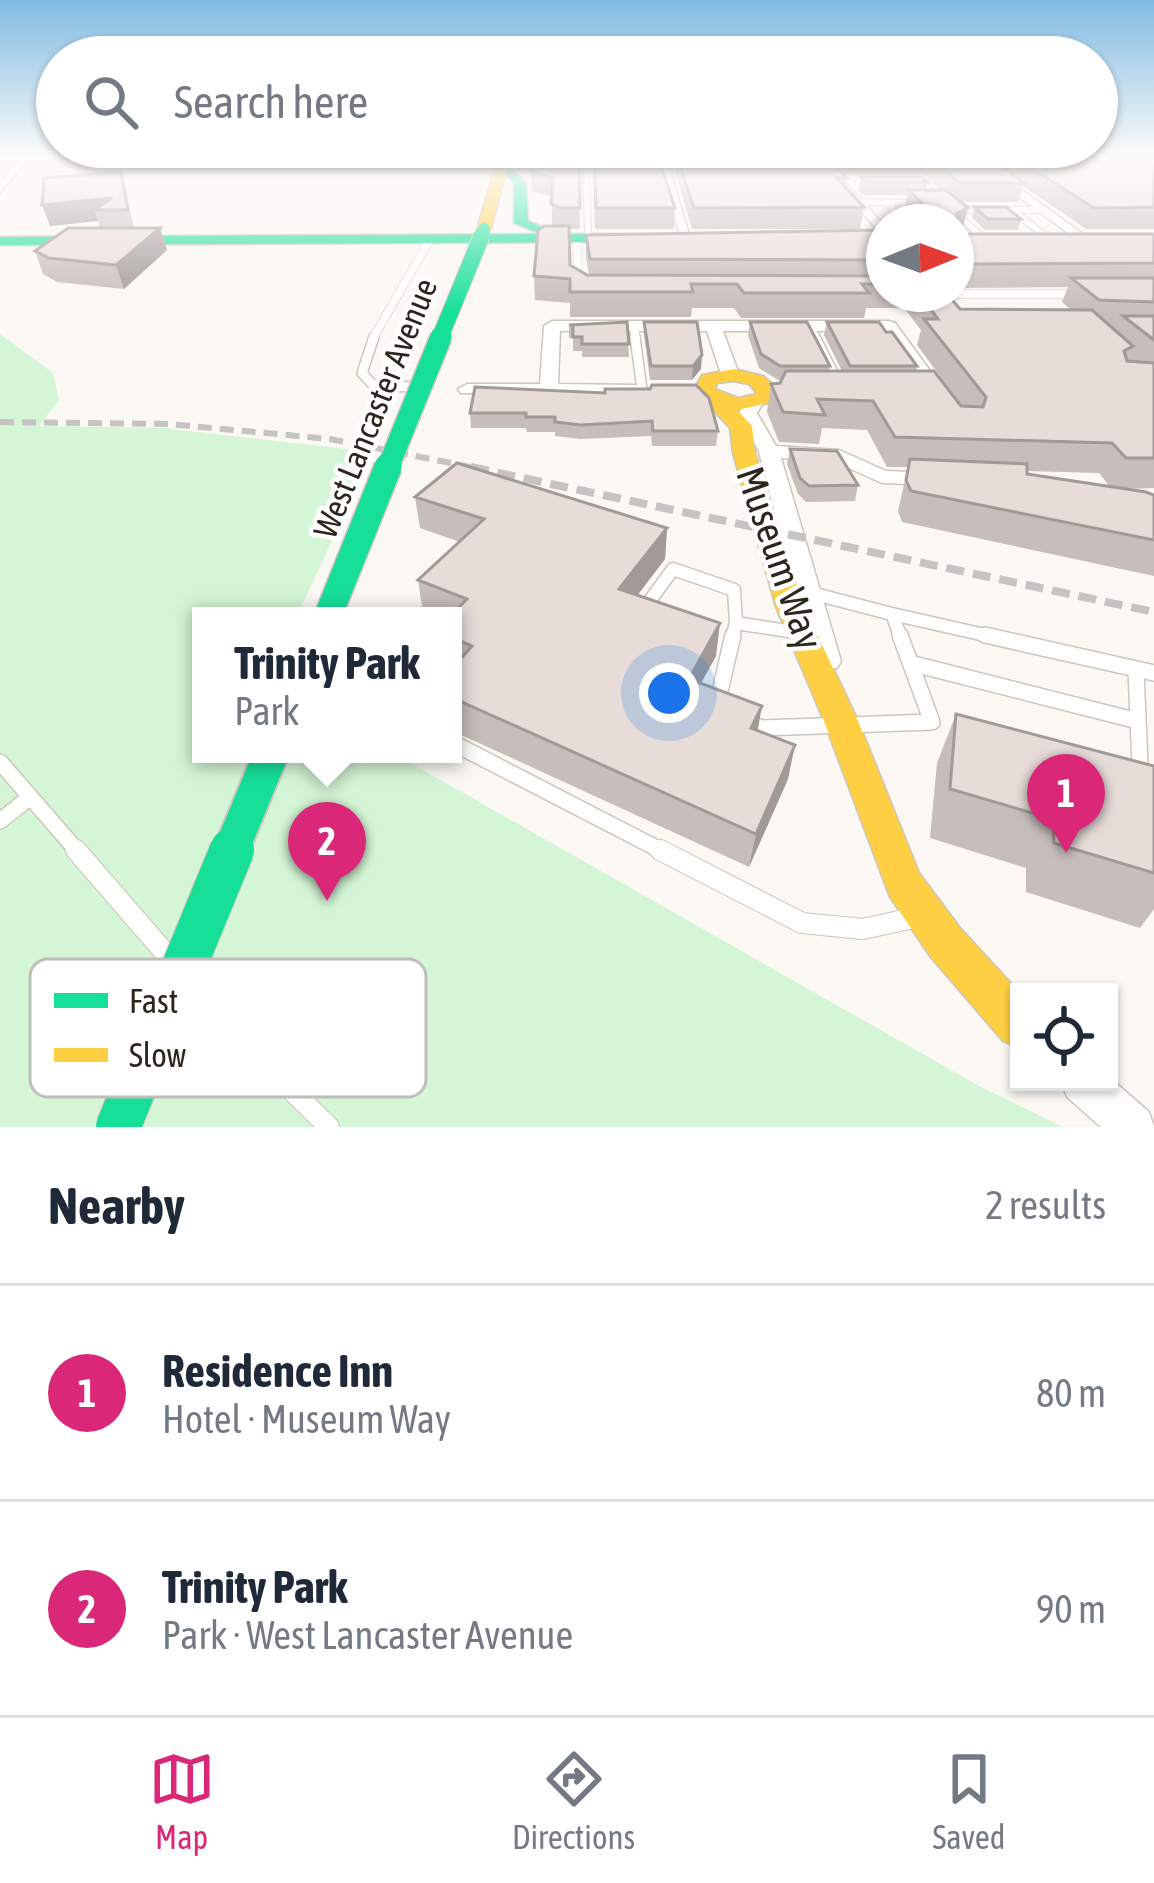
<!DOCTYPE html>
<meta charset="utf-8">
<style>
:root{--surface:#fff;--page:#f2f2f3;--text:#1f2937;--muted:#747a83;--line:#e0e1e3;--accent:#db2777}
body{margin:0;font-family:"Asap Condensed",sans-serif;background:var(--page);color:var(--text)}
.controls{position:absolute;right:36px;bottom:36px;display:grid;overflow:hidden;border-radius:0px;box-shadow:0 3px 9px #0004}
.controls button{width:108px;height:108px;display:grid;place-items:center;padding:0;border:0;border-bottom:3px solid var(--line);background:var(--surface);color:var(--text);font:60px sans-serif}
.compass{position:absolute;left:866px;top:204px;width:108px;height:108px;border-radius:50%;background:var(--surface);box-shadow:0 3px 9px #0004;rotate:89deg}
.you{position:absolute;left:669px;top:693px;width:42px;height:42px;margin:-30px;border:9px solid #fff;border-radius:50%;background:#1a73e8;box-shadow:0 0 0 18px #1a73e833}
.badge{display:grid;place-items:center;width:78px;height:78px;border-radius:50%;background:var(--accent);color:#fff;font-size:39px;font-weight:700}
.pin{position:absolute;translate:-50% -99px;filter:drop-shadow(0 3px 6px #0008)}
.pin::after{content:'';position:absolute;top:63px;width:42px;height:36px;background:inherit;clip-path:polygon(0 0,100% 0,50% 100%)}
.popup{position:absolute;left:192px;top:607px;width:270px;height:156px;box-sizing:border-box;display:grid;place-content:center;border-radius:0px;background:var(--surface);filter:drop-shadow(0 3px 9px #0005);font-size:39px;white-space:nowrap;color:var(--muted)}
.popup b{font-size:45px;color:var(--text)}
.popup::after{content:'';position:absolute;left:50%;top:100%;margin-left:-24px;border:24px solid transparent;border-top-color:var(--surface)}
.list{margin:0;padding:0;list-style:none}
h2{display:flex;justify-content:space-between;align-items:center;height:156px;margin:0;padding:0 48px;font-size:51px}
h2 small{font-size:39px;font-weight:400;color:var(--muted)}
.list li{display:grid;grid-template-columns:78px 1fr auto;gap:36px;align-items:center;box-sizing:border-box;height:216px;padding:0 48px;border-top:3px solid var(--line)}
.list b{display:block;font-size:45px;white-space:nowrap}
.list p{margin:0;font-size:39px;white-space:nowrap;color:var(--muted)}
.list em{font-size:39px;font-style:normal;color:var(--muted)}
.icon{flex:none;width:66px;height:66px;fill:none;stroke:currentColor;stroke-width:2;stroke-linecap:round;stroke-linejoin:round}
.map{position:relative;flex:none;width:1154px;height:1127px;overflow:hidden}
.search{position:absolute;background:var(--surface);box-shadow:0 3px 9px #0004;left:36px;right:36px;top:36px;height:132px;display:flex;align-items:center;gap:30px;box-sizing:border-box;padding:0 42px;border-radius:66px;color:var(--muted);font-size:45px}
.sheet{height:588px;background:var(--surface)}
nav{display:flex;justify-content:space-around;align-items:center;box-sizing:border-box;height:168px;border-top:3px solid var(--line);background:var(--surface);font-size:33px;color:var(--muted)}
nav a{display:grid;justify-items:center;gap:6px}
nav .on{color:var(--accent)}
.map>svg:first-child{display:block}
.green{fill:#d4f6d6}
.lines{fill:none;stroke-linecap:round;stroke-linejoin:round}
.lane-far5-casing{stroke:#cbc6be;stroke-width:8}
.lane-far4-casing{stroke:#cbc6be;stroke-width:9}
.lane-far3-casing{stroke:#cbc6be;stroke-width:12}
.lane-far2-casing{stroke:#cbc6be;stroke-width:15}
.lane-far1-casing{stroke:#cbc6be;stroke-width:18}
.lane-casing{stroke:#cbc6be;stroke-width:22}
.street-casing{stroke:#cbc6be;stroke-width:3}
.fast-casing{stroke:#cbc6be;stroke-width:3}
.slow-casing{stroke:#cbc6be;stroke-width:3}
.lane-far5{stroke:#fefefd;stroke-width:6}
.lane-far4{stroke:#fefefd;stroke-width:8}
.lane-far3{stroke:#fefefd;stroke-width:9}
.lane-far2{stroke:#fefefd;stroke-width:12}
.lane-far1{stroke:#fefefd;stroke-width:15}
.lane{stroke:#fefefd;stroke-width:20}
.street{fill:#fefefd;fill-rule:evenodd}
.fast{fill:#16e098;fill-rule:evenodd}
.slow{fill:#ffcf43;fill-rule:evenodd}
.rail-far1{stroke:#c5c4c2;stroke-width:6;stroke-dasharray:14 8;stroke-linecap:butt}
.rail{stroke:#c5c4c2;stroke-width:8;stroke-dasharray:18 9;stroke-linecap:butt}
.fast-bridge-far5-casing{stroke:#cbc6be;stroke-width:14;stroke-linecap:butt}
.fast-bridge-far4-casing{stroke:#cbc6be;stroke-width:18;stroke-linecap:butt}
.fast-bridge-far3-casing{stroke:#cbc6be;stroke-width:24;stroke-linecap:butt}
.fast-bridge-far2-casing{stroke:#cbc6be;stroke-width:30;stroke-linecap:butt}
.fast-bridge-far1-casing{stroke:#cbc6be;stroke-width:38;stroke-linecap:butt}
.fast-bridge-casing{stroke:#cbc6be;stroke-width:46;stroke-linecap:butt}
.fast-bridge-far5{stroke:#16e098;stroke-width:12}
.fast-bridge-far4{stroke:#16e098;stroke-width:16}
.fast-bridge-far3{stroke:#16e098;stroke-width:21}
.fast-bridge-far2{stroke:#16e098;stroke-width:27}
.fast-bridge-far1{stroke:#16e098;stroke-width:34}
.fast-bridge{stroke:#16e098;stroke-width:44}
.wall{fill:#c7bdba;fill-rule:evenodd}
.shaded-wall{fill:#a29a97}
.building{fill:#e7dcd8;stroke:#a29a97;stroke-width:3}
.labels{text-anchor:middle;stroke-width:9;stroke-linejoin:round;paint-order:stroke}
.far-street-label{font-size:33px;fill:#2c261c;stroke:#fff}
.street-label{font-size:39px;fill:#2c261c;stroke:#fff}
.key{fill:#fff;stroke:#c0bebb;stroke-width:3}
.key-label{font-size:33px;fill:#2c261c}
</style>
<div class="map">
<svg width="1154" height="1127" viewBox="0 0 1154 1127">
<rect width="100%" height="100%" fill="#fbf7f2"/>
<path class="green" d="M0,334l53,39 6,27 -20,26 123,2 211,24 -76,164h-96v138h194l584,332 84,41h-1063z"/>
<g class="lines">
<defs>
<path id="lane-far5" d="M586,157l2,81
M0,167l15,-1
M920,181l63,57
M856,202l65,1
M887,202l17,20
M955,210h89
M1017,214l31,24"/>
<path id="lane-far4" d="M979,235l4,3
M1044,235l4,3
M577,238l1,47
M955,294h125
M809,325l7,15
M634,326l2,14
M372,340l58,-101"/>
<path id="lane-far3" d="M374,337l-12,36 12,13 46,1
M635,337l7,53
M815,337l23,46"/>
<path id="lane-far2" d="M811,593l81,21
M651,607l-5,-1 27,-37 61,21 2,33
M732,638l4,-15 58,9
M901,638l-9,-24 106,24"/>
<path id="lane-far1" d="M985,635l169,38
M910,663l228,58
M717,704l16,-69
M745,722l17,6 170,-6 -32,-87
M453,743l213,110
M0,762l79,91
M1129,771l11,-5 -4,-95
M0,821l29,-23"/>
<path id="lane" d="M76,850l96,111
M660,850l142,73 61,6 50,-11
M193,985l56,64 80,78"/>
<path id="street" d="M20,157h10l-30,36v-10z
M656,157h10l25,84 -10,-3z
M812,157h10l62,68v12z
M964,157h11l114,81 -10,3z
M552,321h337l6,2 55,75 -9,5 -6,-1 -51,-71h-161l16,43 -9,5 -9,-5 -14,-43h-147l-2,53 77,1 9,5 -3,4 -180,-1 -3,-4 9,-5h73l4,-58z
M754,397l9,6 -6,10 19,33 63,4 47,21 50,2 11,6 -11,6 -54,-2 -49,-22 -52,-3 60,203 -4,7h-20l-4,-7 -54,-209 -20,-39 8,-14z
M1109,1077l40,35 5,15h-53l-34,-30 -6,-15h48z"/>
<path id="fast" d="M497,163h8l21,20 2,38 30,13h70l7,4 -7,4 -628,3v-8l541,-3 -27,-11v-39z"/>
<path id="slow" d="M498,157h12l-19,72 -7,4 -7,-4z
M734,369l29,7 16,14 -6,12 -36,8 15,16 3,27 49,154 54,114 61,152 41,55 59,64v56l-16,-7 -73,-85 -40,-59 -66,-176 -48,-114 -43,-154 -3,-25 -36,-38 8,-15zM734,381l15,3 8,10 -19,4 -23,-9 2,-6z"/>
</defs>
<use href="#lane-far5" class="lane-far5-casing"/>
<use href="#lane-far4" class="lane-far4-casing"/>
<use href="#lane-far3" class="lane-far3-casing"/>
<use href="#lane-far2" class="lane-far2-casing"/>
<use href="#lane-far1" class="lane-far1-casing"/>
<use href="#lane" class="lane-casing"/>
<use href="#street" class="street-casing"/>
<use href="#fast" class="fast-casing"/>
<use href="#slow" class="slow-casing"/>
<use href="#lane-far5" class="lane-far5"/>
<use href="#lane-far4" class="lane-far4"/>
<use href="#lane-far3" class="lane-far3"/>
<use href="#lane-far2" class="lane-far2"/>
<use href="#lane-far1" class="lane-far1"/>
<use href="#lane" class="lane"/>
<use href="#street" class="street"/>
<use href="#fast" class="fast"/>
<use href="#slow" class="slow"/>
<path class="rail-far1" d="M0,422l169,2 161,15 156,31"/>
<path class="rail" d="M471,467l683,145"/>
<defs>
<path id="fast-bridge-far5" d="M481,238l3,-9"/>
<path id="fast-bridge-far4" d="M439,340l43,-105"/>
<path id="fast-bridge-far3" d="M387,470l54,-133"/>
<path id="fast-bridge-far2" d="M328,616l60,-149"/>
<path id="fast-bridge-far1" d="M230,853l41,-99"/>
<path id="fast-bridge" d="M118,1127l114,-277"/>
</defs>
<use href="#fast-bridge-far5" class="fast-bridge-far5-casing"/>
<use href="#fast-bridge-far4" class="fast-bridge-far4-casing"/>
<use href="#fast-bridge-far3" class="fast-bridge-far3-casing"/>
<use href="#fast-bridge-far2" class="fast-bridge-far2-casing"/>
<use href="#fast-bridge-far1" class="fast-bridge-far1-casing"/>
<use href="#fast-bridge" class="fast-bridge-casing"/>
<use href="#fast-bridge-far5" class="fast-bridge-far5"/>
<use href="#fast-bridge-far4" class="fast-bridge-far4"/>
<use href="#fast-bridge-far3" class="fast-bridge-far3"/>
<use href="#fast-bridge-far2" class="fast-bridge-far2"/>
<use href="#fast-bridge-far1" class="fast-bridge-far1"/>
<use href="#fast-bridge" class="fast-bridge"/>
</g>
<path class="wall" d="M579,157l1,72h-11l1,36 19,10 -3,-18v-22l298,-5v64h63l13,15 111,1 -9,-8 6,-15 -112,1v-66h-40l-12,-12 3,-15h-45l-4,-5 3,-13 67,5 -2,8h15l-18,-16 -78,1 -17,-18h326v72h-68l-63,-43 -5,16h-57l7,6 -6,22 -4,1 3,3h193v254l-30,1 30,6v81l-252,-54 -4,-11 10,-44h-21l-20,-37 -45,-2 -3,16 -40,-2 -12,-30 4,-28 9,-1 1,-3h-3l-19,-12 -11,-33 2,-13 80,44 -1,5h13l-18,-36 3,-13 59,10 31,34 -1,5 46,35 -45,-61 4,-15 -17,-22h-38l-2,10h-123l-7,-10h-42l-1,9h-121v-14l-35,-3 -1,-24 20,-50 -2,-1v-28l-20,-6 -1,-20zM1027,471l72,2 11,14 -83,-13z
M593,157l82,51 -1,21h-79z
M671,157h143l-1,4 34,17 -2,9 19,20 -4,22h-168z
M126,192l8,36h26l7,22 -43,39 -67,-7 -14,-8 -8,-23 65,-23 -2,-7 -48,5z
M974,207l47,12 -3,11h-33l-13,-12z
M627,322l2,35h-47v-6h-9v-13h-4v-13z
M644,322l57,47 -9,11h-42l-6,-45z
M650,389l68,42 -2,15h-64l-1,-10 -70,3 -26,-3v-4h-28l-1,-4h-55l-1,-15 135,-20z
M790,449l68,36 -3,16 -49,1 -8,-8 -11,-30z
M415,497l252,31 -2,31 -28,36 79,61 -15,27 56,48 31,48 -39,88 -296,-136v-115h-22l-8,-3 -5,-33 42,-38 -40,-14z
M956,714l198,52v143l-14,19 -114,-36v-24l-96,-30 7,-75z"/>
<path class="shaded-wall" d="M112,198l-18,12 4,11 -48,5 -8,-21z
M968,208l-6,22 -6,2 -1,-10 2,-9z
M160,228l7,22 -43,39 -8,-24z
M702,355l-1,14 -9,11 1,-14z
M667,528l-2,31 -47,62 1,-32z
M720,623l-4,33 -31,56 4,-33z
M762,706l-6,34 -5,-12z
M795,745l-7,34 -39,88 7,-33z"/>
<path class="building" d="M532,157h47l1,51h-19l-10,-4 2,-26 -22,-7z
M594,157h64l17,51h-79z
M677,157h65l7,5 80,-1 18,17h-10l27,29 -170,1z
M928,157h60l36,26h-64z
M1013,157h139l2,1v49l-60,1z
M121,172l7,38h-34l18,-12 -70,7 2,-27z
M861,177h60l7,5h-63z
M908,190h38l22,18 -11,5 -2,9h-12z
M974,207h32l15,12h-33z
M544,226h25l1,39 17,10 297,1v8h-22l7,9h-125l-7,-9h-46l2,8h-123v-13l-36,-3 4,-45z
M68,228h92l-44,37 -67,-7 -14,-7z
M956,229l5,5h193v29l-198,1z
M884,230v30l-294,-1 -4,-24z
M1071,278h83v24l-55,-2z
M919,294h28l13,15 132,1 41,36 -9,5 3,10 27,2v95h-28l-14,-15 -217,-6 -22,-36 -56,-2 8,16 -42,-3 -12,-28 9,-1 6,-12h148l27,35 22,1 3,-10 -62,-78h14z
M1123,316h31v24z
M627,322l2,22h-47v-7h-9v-12h-4z
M644,322h53l5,33 -9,11h-42z
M750,322h57l23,44h-50l-19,-12z
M827,322h52l7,10h6l25,34h-67z
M652,385h44l13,13 9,33h-65l-1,-10 -71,4 -26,-3v-5h-29v-4h-56l5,-26 130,6v-4h45z
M790,449l47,2 21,34 -49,1 -9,-8z
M910,459l117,5v10l119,18 8,3v45l-243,-49 -5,-11z
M457,463l210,65 -48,61 101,34 -31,56 73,27 -11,22 44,17 -39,89 -303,-136v-31l19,-21 -19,-8v-22h-3l17,-17 -49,-19 66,-61 -69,-22z
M956,714l198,52v107l-100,-30 -1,-24 -103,-30z"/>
<linearGradient id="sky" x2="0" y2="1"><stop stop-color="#81bbe2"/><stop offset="0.5" stop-color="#fdfbf9"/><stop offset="1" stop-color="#fdfbf9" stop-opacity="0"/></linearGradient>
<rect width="1154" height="314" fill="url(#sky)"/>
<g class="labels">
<g class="far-street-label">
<text transform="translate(375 408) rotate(-68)" y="12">West Lancaster Avenue</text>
</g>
<g class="street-label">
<text transform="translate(780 558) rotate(71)" y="14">Museum Way</text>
</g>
</g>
<rect x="30" y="959" width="396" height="138" rx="18" class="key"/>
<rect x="54" y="993" width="54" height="15" fill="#16e098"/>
<rect x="54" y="1048" width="54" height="14" fill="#ffcf43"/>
<g class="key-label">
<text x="129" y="1013">Fast</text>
<text x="129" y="1067">Slow</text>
</g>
</svg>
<div class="controls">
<button><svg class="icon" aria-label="locate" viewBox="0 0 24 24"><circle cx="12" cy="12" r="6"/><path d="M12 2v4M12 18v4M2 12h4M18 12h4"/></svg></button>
</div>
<svg class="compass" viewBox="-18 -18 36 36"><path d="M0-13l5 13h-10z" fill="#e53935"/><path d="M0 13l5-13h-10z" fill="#747a83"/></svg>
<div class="you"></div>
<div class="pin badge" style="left:1066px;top:853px">1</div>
<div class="pin badge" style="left:327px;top:901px">2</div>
<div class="popup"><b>Trinity Park</b>Park</div>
<div class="search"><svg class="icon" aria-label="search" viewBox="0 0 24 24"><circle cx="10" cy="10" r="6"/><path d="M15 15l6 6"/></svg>Search here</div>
</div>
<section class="sheet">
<h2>Nearby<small>2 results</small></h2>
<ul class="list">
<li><span class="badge">1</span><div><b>Residence Inn</b><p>Hotel · Museum Way</p></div><em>80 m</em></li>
<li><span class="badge">2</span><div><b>Trinity Park</b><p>Park · West Lancaster Avenue</p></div><em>90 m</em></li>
</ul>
</section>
<nav>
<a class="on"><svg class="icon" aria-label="map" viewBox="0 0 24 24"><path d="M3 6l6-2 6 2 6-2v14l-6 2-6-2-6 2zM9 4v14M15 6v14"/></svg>Map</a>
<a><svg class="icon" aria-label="directions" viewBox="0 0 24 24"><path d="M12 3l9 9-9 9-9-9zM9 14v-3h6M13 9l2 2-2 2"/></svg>Directions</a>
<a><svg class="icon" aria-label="saved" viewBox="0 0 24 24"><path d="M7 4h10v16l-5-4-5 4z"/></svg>Saved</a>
</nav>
